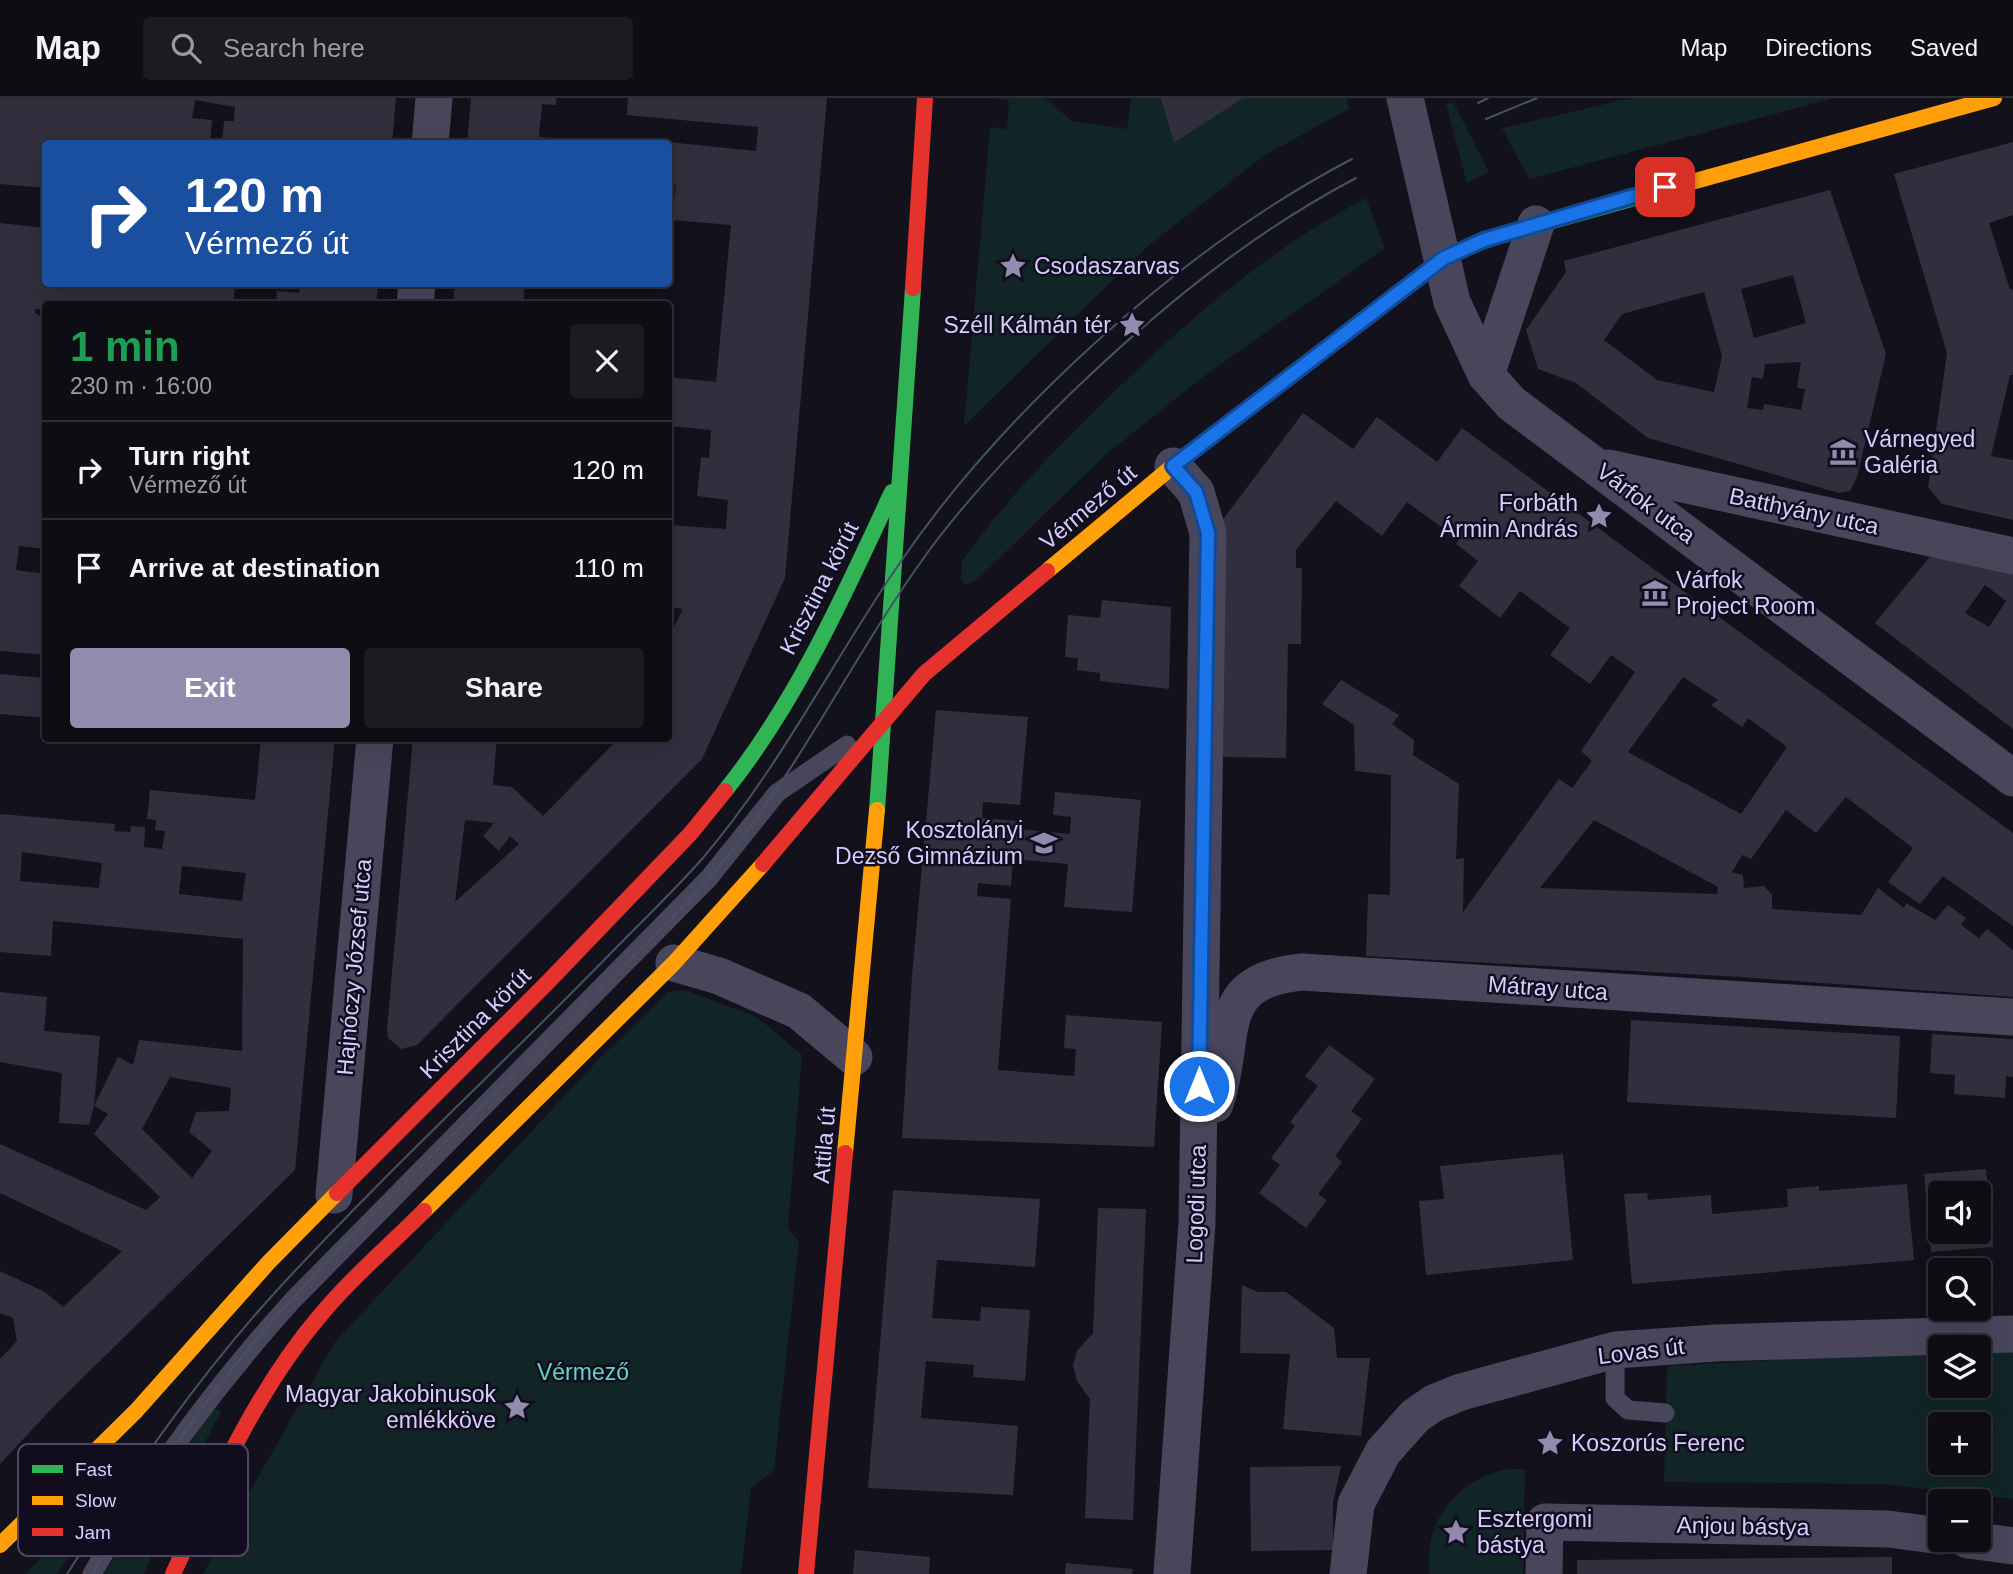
<!DOCTYPE html>
<html lang="en">
<head>
<meta charset="utf-8">
<style>
  :root { --surface:#0e0d14; --page:#1c1b22; --text:#f1f3f6; --muted:#9b9ca0; --line:#2e2d34; --accent:#918bae }
  body { margin:0; font-family:Helvetica,sans-serif; background:var(--page); color:var(--text); height:100vh; display:flex; flex-direction:column; font-size:26px; white-space:nowrap }
  * { box-sizing:border-box; margin:0 }
  p { font-size:23px; color:var(--muted) }
  .icon { flex:none; width:38px; height:38px; fill:none; stroke:currentColor; stroke-width:2; stroke-linecap:round; stroke-linejoin:round }
  .map { position:relative; flex:1; overflow:hidden }
  .panel { position:absolute; left:42px; top:203px; width:630px; height:441px; display:flex; flex-direction:column; background:var(--surface); border-radius:7px; box-shadow:0 7px 28px #0002,0 0 0 2px var(--line) }
  .panel>* { flex:none }
  .guide { position:absolute; left:42px; top:42px; width:630px; height:147px; border-radius:7px; box-shadow:0 7px 28px #0002,0 0 0 2px var(--line); background:#1a4fa0; color:#fff; overflow:hidden }
  .buttons { position:absolute; left:1928px; top:1083px; display:grid; gap:14px }
  .buttons a { display:grid; place-items:center; width:63px; height:63px; border-radius:7px; background:var(--surface); box-shadow:0 7px 28px #0002,0 0 0 2px var(--line); font-size:35px }
  .pin { position:absolute; display:grid; place-items:center; width:60px; height:60px; color:#fff; margin:-30px; border-radius:14px; box-shadow:0 4px 10px #0006 }
  .me { position:absolute; width:77px; margin:-38px; rotate:0deg; stroke-linejoin:round; filter:drop-shadow(0 0 5px #0008) }
  .turn { display:flex; align-items:center; gap:24px; height:147px; padding:0 28px; font-size:32px }
  .turn .icon { width:91px; height:91px; stroke-width:2.5 }
  .turn b { display:block; font-size:49px; line-height:60px }
  .round { display:grid; place-items:center; flex:none; width:74px; height:74px; border-radius:7px; background:var(--page) }
  .summary { display:flex; align-items:center; justify-content:space-between; height:119px; padding:0 28px }
  h1 { font-size:42px; font-weight:600; line-height:52px; color:#1e9e55 }
  .cta { display:flex; gap:14px; margin-top:auto; padding:14px 28px }
  .cta a { flex:1; height:80px; border-radius:7px; background:var(--accent); color:#fff; font-size:28px; font-weight:600; line-height:80px; text-align:center }
  .cta a+a { background:var(--page); color:var(--text) }
  ul { padding:0; list-style:none }
  li { display:flex; align-items:center; gap:21px; height:98px; padding:0 28px; border-top:2px solid var(--line) }
  li div { flex:1 }
  li b { display:block; font-size:26px }
  li em { font-style:normal }
  header { display:flex; align-items:center; gap:42px; box-sizing:border-box; height:98px; padding:0 35px; background:var(--surface); border-bottom:2px solid var(--line) }
  header strong { font-size:33px }
  nav { display:flex; gap:38px; margin-inline-start:auto; font-size:24px }
  .search { width:490px; height:63px; background:var(--page); display:flex; align-items:center; gap:18px; box-sizing:border-box; padding:0 24px; border-radius:7px; color:var(--muted); font-size:26px }
  .map>svg:first-child { display:block }
  .green { fill:#112526; fill-rule:evenodd }
  .building { fill:#312f3d; fill-rule:evenodd }
  .lines { fill:none; stroke-linecap:round; stroke-linejoin:round }
  .lane { stroke:#49465c; stroke-width:19 }
  .street { stroke:#49465c; stroke-width:37 }
  .fast { stroke:#30b455; stroke-width:16 }
  .slow { stroke:#ff9f0a; stroke-width:16 }
  .jam { stroke:#e5322d; stroke-width:16 }
  .tram { stroke:#425363; stroke-width:2 }
  .route-casing { stroke:#114b97; stroke-width:18 }
  .route { stroke:#1a73e8; stroke-width:12 }
  .labels { text-anchor:middle; dominant-baseline:central; stroke-width:5; stroke-linejoin:round; paint-order:stroke }
  .poi-label { font-size:23px; fill:#d5cdfd; stroke:#110d1f; text-anchor:start }
  .street-label { font-size:23px; fill:#d5cdfd; stroke:#110d1f }
  .park-label { font-size:23px; fill:#5dd9c0; stroke:#110d1f }
  .key { fill:#110d1f; stroke:#4c4762; stroke-width:2 }
  .key-label { font-size:19px; fill:#d5cdfd }
</style>
</head>
<body>
<header>
<strong>Map</strong>
<div class="search"><svg class="icon" aria-label="search" viewBox="0 0 24 24"><circle cx="10" cy="10" r="6"/><path d="M15 15l6 6"/></svg>Search here</div>
<nav><a>Map</a><a>Directions</a><a>Saved</a></nav>
</header>
<div class="map">
<svg width="2013" height="1476" viewBox="0 0 2013 1476">
  <rect width="100%" height="100%" fill="#13111b"/>
  <g class="green">
    <polygon points="994,0 1045,0 1072,23 1127,31 1131,0 1347,0 1349,11 1265,57 1149,147 964,328 990,29 1007,31 1009,3"/>
    <polygon points="1632,0 1835,0 1529,81 1502,30"/>
    <polygon points="1453,4 1489,74 1467,85 1446,6"/>
    <path d="M1366 100 1385 150 1203 279 1104 358 976 483 965 487 961 479 962 463C1007 400 1059 347 1114 294 1190 220 1272 149 1366 100Z"/>
    <polygon points="685,892 757,919 802,957 788,1130 799,1143 774,1372 751,1390 741,1476 203,1476 335,1244 597,963 668,894"/>
    <path d="M2013 1249V1401L1883 1386 1664 1384 1667 1268 1941 1253V1288H1979V1251ZM1941 1326H1979V1365H1941Z"/>
    <polygon points="219,1311 221,1314 176,1399 144,1476 104,1476 212,1312"/>
    <path d="M1506 1371H1525L1523 1476H1429C1424 1422 1455 1384 1506 1371Z"/>
    <polygon points="92,1402 99,1403 98,1414 57,1476 26,1476"/>
  </g>
  <g class="building">
    <polygon points="0,0 396,0 392,46 222,46 224,23 234,23 235,9 195,2 192,20 212,22 210,46 46,46 46,90 0,86"/>
    <polygon points="471,0 556,0 556,7 542,6 539,39 552,40 552,46 467,46"/>
    <path d="M628 0H827L785 480 702 661 417 947 401 951 388 940 387 931 413 640H497L493 687 512 689 543 718 619 640H668V541L683 511 668 509V427L726 431 728 402 697 398 701 359 709 360 711 332 668 328V279L716 284 731 127 672 122 676 87 668 86V44L756 53 758 29 627 17ZM465 722 494 725 483 738 499 753 510 738 519 746 455 804Z"/>
    <polygon points="1161,0 1243,0 1174,45"/>
    <polygon points="632,41 660,44 660,46 632,46"/>
    <polygon points="2013,44 2013,117 1989,125 2010,192 2013,191 2013,277 2010,277 1991,358 2013,362 2013,422 1942,406 1928,389 1947,255 1894,76"/>
    <path d="M1830 92 1886 256 1857 379 1850 393 1839 395 1648 340 1576 285 1538 271 1526 232 1566 174 1564 163ZM1793 177 1806 225 1754 240 1741 191ZM1704 194 1722 258 1714 294 1657 282 1604 242 1622 216ZM1801 264 1797 290 1805 291 1801 312 1764 306 1763 312 1747 310 1752 279 1763 281 1765 266Z"/>
    <polygon points="0,125 46,130 46,186 235,186 233,206 46,206 46,212 35,211 35,215 46,222 46,451 19,448 16,472 46,476 46,557 0,553"/>
    <polygon points="300,186 378,186 376,206 276,206 277,193 299,195"/>
    <polygon points="455,186 525,186 523,206 453,206"/>
    <path d="M1303 315 1353 351 1377 319 1437 364 1462 330 2013 735V828L1943 778 1920 806 1888 784 1913 750 1846 699 1816 735 1786 712 1751 761 1742 757 1732 774 1743 777 1744 790 1764 788 1772 797V811L1861 817 1878 790 1904 810 1906 805 1935 822 1948 807 1966 820 1961 827 1979 840 1987 831 2013 852V899L1740 879 1366 858 1368 796 1390 797 1391 677 1355 673 1354 627 1322 606 1341 582 1399 617 1392 626 1414 642 1413 657 1459 686 1456 761 1464 760 1463 814 1559 681 1572 690 1592 663 1581 653 1635 574 1611 557 1590 586 1550 557 1570 530 1520 493 1500 520 1459 488 1478 463 1456 446 1459 442 1407 404 1382 438 1336 403 1296 452V470H1302L1301 546H1288L1286 660 1218 659 1221 424ZM1683 579 1718 602 1711 607 1742 629 1748 620 1787 649 1741 716 1628 654ZM1594 722 1718 789 1717 796 1540 790Z"/>
    <path d="M1934 454 2013 473V631L1875 525ZM1985 487 2006 503 1989 529 1965 515Z"/>
    <polygon points="1102,502 1171,509 1169,591 1100,583 1100,575 1077,572 1078,560 1065,559 1068,517 1100,520"/>
    <polygon points="0,576 46,580 46,620 0,616"/>
    <polygon points="936,612 1028,619 1020,707 983,704 982,720 1016,723 1015,731 1070,736 1071,719 1053,717 1055,694 1141,702 1132,814 1064,809 1068,766 1013,761 1011,788 978,785 977,798 1011,801 998,972 1074,978 1076,951 1064,950 1066,917 1162,924 1154,1049 902,1040 912,878"/>
    <path d="M261 640H335L295 1072 58 1304 0 1366V1261L17 1243 13 1220 0 1215V1173L45 1194 63 1209 122 1153 0 1095V1046L146 1112 160 1099 94 1036 108 1016 94 1008 118 959 133 967 139 942 242 953 243 841 53 823 51 858 0 854V716L115 726 114 733 130 734 131 728 145 729 144 749 162 751 165 733 155 732 156 722 147 721 150 692 255 702ZM22 754 102 765 99 790 20 783ZM182 768 246 775 242 803 179 796ZM170 979 231 990 229 1013 196 1014 189 1034 212 1053 192 1080 142 1031Z"/>
    <polygon points="0,894 47,899 44,933 100,938 94,1008 89,1027 59,1025 62,975 0,964"/>
    <polygon points="1631,922 1900,938 1896,1020 1627,1004"/>
    <polygon points="1932,936 2013,941 2013,979 2006,978 2005,1000 1954,996 1955,977 1930,975"/>
    <polygon points="1329,947 1375,981 1351,1013 1362,1021 1335,1058 1342,1064 1318,1096 1327,1102 1306,1130 1259,1095 1280,1067 1271,1060 1295,1028 1290,1024 1318,988 1305,978"/>
    <polygon points="1563,1056 1573,1162 1426,1177 1419,1103 1444,1101 1440,1068"/>
    <path d="M1986 1071 1993 1149 1931 1154 1924 1076ZM1941 1096H1979V1134H1941Z"/>
    <polygon points="1907,1086 1914,1162 1632,1186 1624,1096 1647,1095 1648,1102 1711,1097 1712,1116 1788,1109 1787,1091 1819,1088 1819,1093"/>
    <polygon points="893,1092 1040,1101 1035,1169 937,1162 932,1220 980,1223 981,1209 1030,1212 1025,1283 973,1279 974,1267 926,1263 921,1320 1018,1328 1013,1397 868,1390"/>
    <polygon points="1098,1110 1146,1111 1133,1422 1085,1420 1090,1301 1077,1283 1073,1267 1077,1253 1093,1235"/>
    <polygon points="1242,1187 1258,1194 1286,1194 1334,1230 1337,1260 1370,1260 1361,1338 1283,1331 1290,1256 1240,1255"/>
    <polygon points="1341,1368 1333,1404 1333,1452 1251,1453 1250,1369"/>
    <polygon points="855,1452 930,1459 929,1476 853,1476"/>
    <polygon points="1892,1459 1892,1476 1577,1476 1577,1462"/>
    <polygon points="1066,1465 1133,1471 1132,1476 1065,1476"/>
  </g>
  <g class="lines">
    <g class="lane">
      <polyline points="1615,1252 1615,1300 1628,1312 1665,1315"/>
      <path d="M92 1476C149 1378 217 1286 293 1202L709 780 777 695 847 647"/>
    </g>
    <g class="street">
      <polyline points="1405,0 1452,204 1486,277 1512,306 2013,680"/>
      <polyline points="430,46 434,0"/>
      <polyline points="415,206 417,186"/>
      <polyline points="1486,277 1536,126"/>
      <polyline points="1609,370 2013,458"/>
      <polyline points="674,865 719,878 799,913 854,959"/>
      <path d="M1215 1006C1238 941 1209 883 1302 874L2013 919"/>
      <polyline points="334,1097 375,640"/>
      <polyline points="1968,1442 2013,1448"/>
      <polyline points="1172,1476 1197,1125 1208,435 1196,394 1173,368"/>
      <polyline points="1348,1476 1356,1406 1383,1354 1415,1318 1434,1305 1461,1294 1615,1252 1716,1245 2013,1236"/>
      <polyline points="1544,1476 1545,1424 1888,1431 1941,1438"/>
    </g>
    <g class="fast">
      <polyline points="1379,210 1444,160 1484,142 1688,85"/>
      <path d="M725 693C797 603 844 497 892 394"/>
      <polyline points="877,712 913,190"/>
    </g>
    <g class="slow">
      <polyline points="1688,85 1994,0"/>
      <polyline points="1047,473 1173,368 1379,210"/>
      <polyline points="845,1055 877,712"/>
      <polyline points="424,1113 674,865 763,766"/>
      <polyline points="0,1447 136,1313 268,1165 337,1095"/>
    </g>
    <g class="jam">
      <polyline points="913,190 925,0"/>
      <polyline points="763,766 924,576 1047,473"/>
      <polyline points="337,1095 547,885 691,735 725,693"/>
      <path d="M173 1476C214 1388 255 1295 318 1220 349 1182 389 1148 424 1113"/>
      <polyline points="806,1476 845,1055"/>
    </g>
    <g class="tram">
      <polyline points="1478,5 1488,0"/>
      <polyline points="1486,21 1537,0"/>
      <path d="M67 1476C132 1375 199 1277 280 1189 385 1075 499 970 607 859 639 826 672 795 702 761 778 672 830 568 895 472 1000 315 1185 148 1352 61"/>
      <path d="M92 1476C140 1394 195 1315 256 1242 357 1124 474 1019 583 908 625 865 671 824 710 779 797 679 851 560 928 454 969 398 1018 347 1068 298 1155 214 1248 137 1356 80"/>
    </g>
  </g>
  <g class="lines">
    <defs>
      <polyline id="route" points="1199,988 1208,435 1196,394 1173,368 1444,160 1484,142 1665,89"/>
    </defs>
    <use href="#route" class="route-casing"/>
    <use href="#route" class="route"/>
  </g>
  <defs>
    <symbol id="sight-bare" viewBox="-9 -9 18 18"><path d="M0-6L1.8-2.2L6-1.7L2.9 1.2L3.7 5.4L0 3.3L-3.7 5.4L-2.9 1.2L-6-1.7L-1.8-2.2Z" fill="#918bae" stroke="#110d1f" stroke-width="2.5" paint-order="stroke"/></symbol>
    <symbol id="museum-bare" viewBox="-9 -9 18 18"><path d="M0-6L6-3V-2H-6V-3ZM-5-1h2V3h-2ZM-1-1h2V3h-2ZM3-1h2V3H3ZM-6 4H6V6H-6Z" fill="#918bae" stroke="#110d1f" stroke-width="2.5" paint-order="stroke"/></symbol>
    <symbol id="school-bare" viewBox="-9 -9 18 18"><path d="M0-5L7-2L0 1L-7-2ZM-4 1L0 2.5L4 1V4Q0 6-4 4Z" fill="#918bae" stroke="#110d1f" stroke-width="2.5" paint-order="stroke"/></symbol>
  </defs>
  <g fill-rule="evenodd">
    <use href="#sight-bare" x="994" y="149" width="38" height="38"/>
    <use href="#sight-bare" x="1113" y="208" width="38" height="38"/>
    <use href="#museum-bare" x="1824" y="335" width="38" height="38"/>
    <use href="#sight-bare" x="1580" y="399" width="38" height="38"/>
    <use href="#museum-bare" x="1636" y="476" width="38" height="38"/>
    <use href="#school-bare" x="1025" y="726" width="38" height="38"/>
    <use href="#sight-bare" x="498" y="1290" width="38" height="38"/>
    <use href="#sight-bare" x="1531" y="1326" width="38" height="38"/>
    <use href="#sight-bare" x="1437" y="1415" width="38" height="38"/>
  </g>
  <g class="labels">
    <g class="poi-label">
      <text x="1034" y="168">Csodaszarvas</text>
      <text x="1111" y="227" text-anchor="end">Széll Kálmán tér</text>
      <text x="1864" y="341">Várnegyed<tspan x="1864" dy="26">Galéria</tspan></text>
      <text x="1578" y="405" text-anchor="end">Forbáth<tspan x="1578" dy="26">Ármin András</tspan></text>
      <text x="1676" y="482">Várfok<tspan x="1676" dy="26">Project Room</tspan></text>
      <text x="1023" y="732" text-anchor="end">Kosztolányi<tspan x="1023" dy="26">Dezső Gimnázium</tspan></text>
      <text x="496" y="1296" text-anchor="end">Magyar Jakobinusok<tspan x="496" dy="26">emlékköve</tspan></text>
      <text x="1571" y="1345">Koszorús Ferenc</text>
      <text x="1477" y="1421">Esztergomi<tspan x="1477" dy="26">bástya</tspan></text>
    </g>
    <g class="street-label">
      <text transform="translate(1646 405) rotate(37)">Várfok utca</text>
      <text transform="translate(1088 409) rotate(-40)">Vérmező út</text>
      <text transform="translate(1804 413) rotate(12)">Batthyány utca</text>
      <text transform="translate(819 490) rotate(-63)">Krisztina körút</text>
      <text transform="translate(354 869) rotate(-85)">Hajnóczy József utca</text>
      <text transform="translate(1548 890) rotate(4)">Mátray utca</text>
      <text transform="translate(475 925) rotate(-45)">Krisztina körút</text>
      <text transform="translate(824 1047) rotate(-85)">Attila út</text>
      <text transform="translate(1196 1106) rotate(-88)">Logodi utca</text>
      <text transform="translate(1641 1253) rotate(-7)">Lovas út</text>
      <text transform="translate(1743 1428) rotate(1)">Anjou bástya</text>
    </g>
    <g class="park-label">
      <text x="583" y="1274">Vérmező</text>
    </g>
  </g>
  <rect x="18" y="1346" width="230" height="112" rx="10" class="key"/>
  <rect x="32" y="1367" width="31" height="8" fill="#30b455"/>
  <rect x="32" y="1398" width="31" height="9" fill="#ff9f0a"/>
  <rect x="32" y="1430" width="31" height="8" fill="#e5322d"/>
  <g class="key-label">
    <text x="75" y="1378">Fast</text>
    <text x="75" y="1409">Slow</text>
    <text x="75" y="1441">Jam</text>
  </g>
</svg>
<div class="buttons">
<a><svg class="icon" aria-label="sound" viewBox="0 0 24 24"><path d="M4 9h4l5-4v14l-5-4H4zM17 9q2 3 0 6"/></svg></a>
<a><svg class="icon" aria-label="search" viewBox="0 0 24 24"><circle cx="10" cy="10" r="6"/><path d="M15 15l6 6"/></svg></a>
<a><svg class="icon" aria-label="layers" viewBox="0 0 24 24"><path d="M12 4l9 5-9 5-9-5zM3 14l9 5 9-5"/></svg></a>
<a>+</a>
<a>−</a>
</div>
<div class="pin" style="left:1665px;top:89px;background:#d93025"><svg class="icon" aria-label="arrive" viewBox="0 0 24 24"><path d="M6 21V4h12l-3 4 3 4H6"/></svg></div>
<svg class="me" style="left:1199px;top:988px" viewBox="-20 -20 40 40"><circle r="17" fill="#1a73e8" stroke="#fff" stroke-width="3"/><path d="M0-11L8 9 0 5-8 9z" fill="#fff"/></svg>
<div class="guide">
<div class="turn"><svg class="icon" aria-label="right" viewBox="0 0 24 24"><path d="M7 20v-9h11M14 6l5 5-5 5"/></svg><div><b>120 m</b>Vérmező út</div></div>
</div>
<section class="panel">
<div class="summary"><div><h1>1 min</h1><p>230 m · 16:00</p></div><a class="round"><svg class="icon" aria-label="close" viewBox="0 0 24 24"><path d="M6 6l12 12M18 6L6 18"/></svg></a></div>
<ul>
<li><svg class="icon" aria-label="right" viewBox="0 0 24 24"><path d="M7 20v-9h11M14 6l5 5-5 5"/></svg><div><b>Turn right</b><p>Vérmező út</p></div><em>120 m</em></li>
<li><svg class="icon" aria-label="arrive" viewBox="0 0 24 24"><path d="M6 21V4h12l-3 4 3 4H6"/></svg><div><b>Arrive at destination</b></div><em>110 m</em></li>
</ul>
<div class="cta"><a>Exit</a><a>Share</a></div>
</section>
</div>
</body>
</html>
